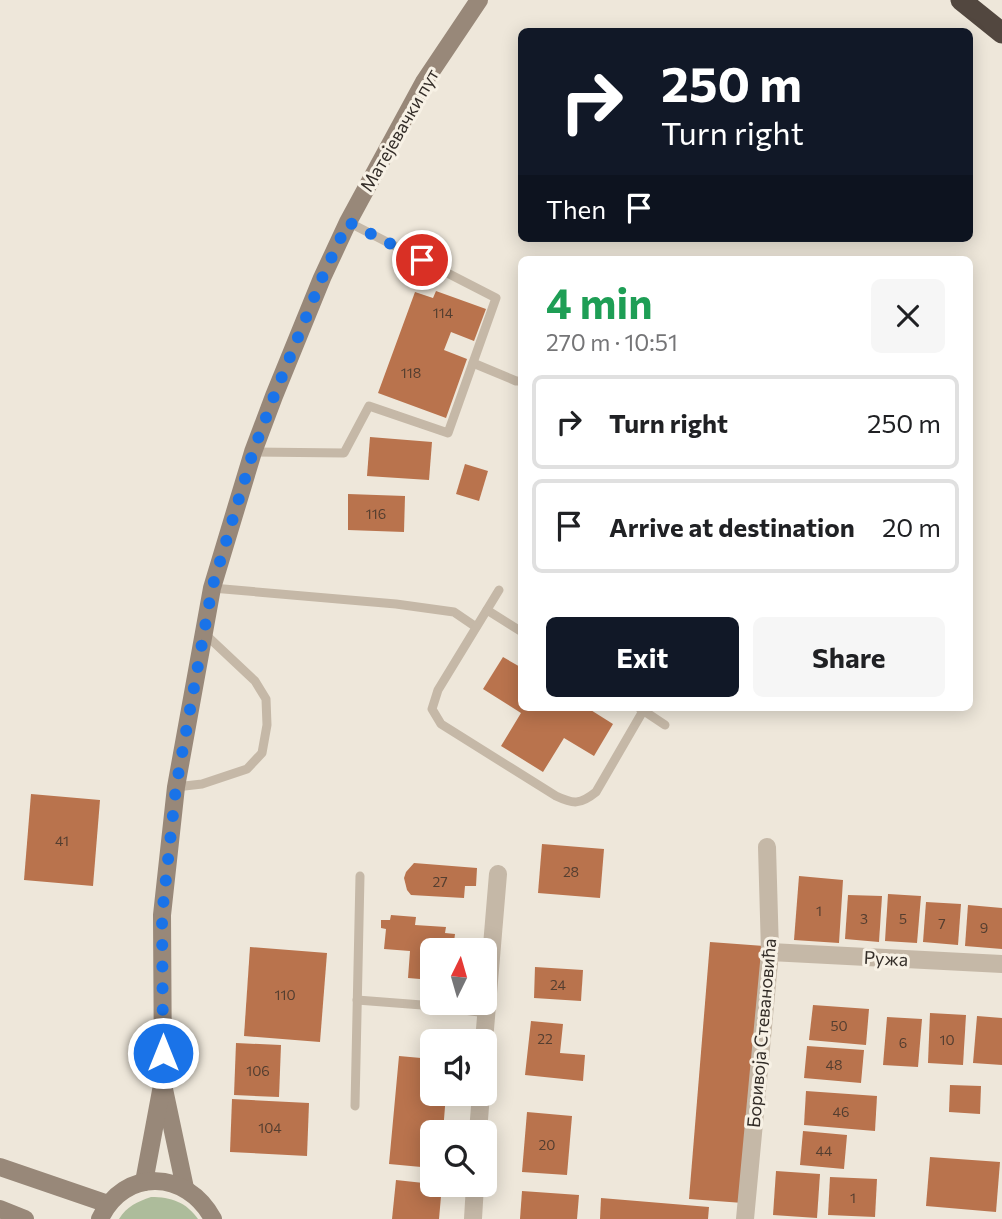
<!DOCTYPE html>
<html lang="en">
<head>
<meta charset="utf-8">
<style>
  :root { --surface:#fff; --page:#f6f6f6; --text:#202124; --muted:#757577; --line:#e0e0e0; --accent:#111827 }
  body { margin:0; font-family:Commissioner,sans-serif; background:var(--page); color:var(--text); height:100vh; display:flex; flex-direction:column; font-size:26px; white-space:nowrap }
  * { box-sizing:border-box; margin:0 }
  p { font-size:23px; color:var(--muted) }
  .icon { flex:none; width:38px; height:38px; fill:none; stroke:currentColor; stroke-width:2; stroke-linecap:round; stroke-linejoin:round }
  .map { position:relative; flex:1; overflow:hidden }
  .panel { position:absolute; left:518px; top:256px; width:455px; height:455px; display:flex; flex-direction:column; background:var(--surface); border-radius:10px; box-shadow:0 4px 18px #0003 }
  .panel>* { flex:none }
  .banner { position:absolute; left:518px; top:28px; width:455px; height:214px; border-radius:10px; box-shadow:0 4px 18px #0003; background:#111827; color:#fff; overflow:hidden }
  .needle { width:46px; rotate:5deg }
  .controls { position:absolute; left:420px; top:938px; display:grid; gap:14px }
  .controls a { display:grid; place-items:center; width:77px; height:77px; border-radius:10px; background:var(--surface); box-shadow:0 4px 18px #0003; font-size:35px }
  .pin { position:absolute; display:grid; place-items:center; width:60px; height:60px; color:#fff; margin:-30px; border:4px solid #fff; border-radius:50%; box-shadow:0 2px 7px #0007 }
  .me { position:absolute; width:77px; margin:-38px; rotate:0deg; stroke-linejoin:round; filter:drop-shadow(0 0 5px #0008) }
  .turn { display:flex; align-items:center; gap:24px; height:147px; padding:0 28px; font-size:32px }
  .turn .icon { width:91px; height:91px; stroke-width:2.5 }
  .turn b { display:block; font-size:49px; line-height:60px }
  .then { display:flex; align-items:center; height:66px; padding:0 28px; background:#0003; gap:14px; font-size:26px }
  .round { display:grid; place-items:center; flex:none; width:74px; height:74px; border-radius:10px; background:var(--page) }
  .head { display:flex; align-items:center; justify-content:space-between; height:119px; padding:0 28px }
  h1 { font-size:42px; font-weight:700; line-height:52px; color:#1e9e55 }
  .primary-button { display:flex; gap:14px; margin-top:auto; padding:14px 28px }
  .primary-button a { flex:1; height:80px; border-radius:10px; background:var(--accent); color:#fff; font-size:28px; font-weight:700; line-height:80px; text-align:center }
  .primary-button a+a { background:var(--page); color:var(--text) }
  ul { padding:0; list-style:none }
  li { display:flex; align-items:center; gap:21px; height:94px; margin:0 14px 10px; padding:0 14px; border:4px solid var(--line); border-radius:10px }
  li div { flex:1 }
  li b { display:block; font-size:26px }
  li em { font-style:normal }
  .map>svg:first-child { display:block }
  .green { fill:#adbc9b }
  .building { fill:#b9734d }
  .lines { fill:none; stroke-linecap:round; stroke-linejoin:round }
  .service { stroke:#c5b8a7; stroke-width:9 }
  .minor { stroke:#c5b8a7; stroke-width:18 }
  .secondary { stroke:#988879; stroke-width:18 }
  .motorway { stroke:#52473f; stroke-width:21 }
  .route { stroke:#1a73e8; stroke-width:12; stroke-dasharray:0 21.6 }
  .labels { text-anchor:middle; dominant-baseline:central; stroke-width:6; stroke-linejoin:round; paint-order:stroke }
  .number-label { font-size:14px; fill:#543e30 }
  .street-label { font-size:18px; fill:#322c27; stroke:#f7f1e5 }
</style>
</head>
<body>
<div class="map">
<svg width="1002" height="1219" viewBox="0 0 1002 1219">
  <rect width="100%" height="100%" fill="#eee7da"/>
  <path class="green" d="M151 1197C171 1197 186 1202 198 1219H119C127 1206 137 1202 151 1197Z"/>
  <g class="building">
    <polygon points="436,291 486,309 474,341 451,332 444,350 467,359 446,418 378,393 415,292 433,298"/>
    <polygon points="370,437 432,442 429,480 367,476"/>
    <polygon points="465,464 488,471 479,501 456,494"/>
    <polygon points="348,494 405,496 404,532 348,530"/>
    <polygon points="503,657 522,668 522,707 586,707 613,724 594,756 564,738 543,772 501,746 521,713 483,689"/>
    <polygon points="31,794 100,800 93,886 24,880"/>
    <polygon points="542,844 604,849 600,898 538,893"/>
    <polygon points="414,863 477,868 476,886 465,886 464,898 411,895 407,890 404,878 406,872"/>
    <polygon points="799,876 843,880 839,943 794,940"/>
    <polygon points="888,894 921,896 917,943 885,941"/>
    <polygon points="848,895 882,896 879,942 845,939"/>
    <polygon points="926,902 961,904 958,945 923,942"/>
    <polygon points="968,905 1002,908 1002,949 965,946"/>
    <polygon points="391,915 416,917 415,925 446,927 445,933 455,934 453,950 432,950 432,980 408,978 410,951 384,949 386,929 381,928 381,920 390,920"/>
    <polygon points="710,942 765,946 743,1203 689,1199"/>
    <polygon points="250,947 327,953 320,1042 244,1036"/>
    <polygon points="535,967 583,970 581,1001 534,998"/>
    <polygon points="813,1005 869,1009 866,1045 809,1040"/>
    <polygon points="930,1013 966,1015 963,1065 928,1063"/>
    <polygon points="977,1016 1002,1018 1002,1065 973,1063"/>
    <polygon points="887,1017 922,1019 918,1067 883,1065"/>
    <polygon points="531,1021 563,1024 560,1053 585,1055 583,1081 525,1075"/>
    <polygon points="236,1043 281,1045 279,1097 234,1095"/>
    <polygon points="807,1046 864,1050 861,1083 804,1078"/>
    <polygon points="399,1056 432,1059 432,1094 446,1094 443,1132 432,1132 432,1168 389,1164"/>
    <polygon points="950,1085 981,1086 980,1114 949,1112"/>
    <polygon points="806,1091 877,1096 875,1131 804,1125"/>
    <polygon points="232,1099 309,1103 307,1156 230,1152"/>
    <polygon points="527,1112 572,1116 567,1175 522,1172"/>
    <polygon points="803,1131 847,1135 844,1169 800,1165"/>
    <polygon points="930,1157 1000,1162 996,1212 926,1206"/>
    <polygon points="776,1171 820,1174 817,1218 773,1215"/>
    <polygon points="830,1177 877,1179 875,1217 828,1215"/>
    <polygon points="396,1180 442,1185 439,1219 392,1219"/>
    <polygon points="522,1191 579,1195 577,1219 520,1219"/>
    <polygon points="601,1198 709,1207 708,1219 600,1219"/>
  </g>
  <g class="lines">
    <g class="service">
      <polyline points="473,363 516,381 522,381"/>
      <polyline points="253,452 344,453 369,406 448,433 496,298 348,222"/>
      <polyline points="212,588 396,604 454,612 476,627"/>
      <path d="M499 590 438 690 432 709 441 724 556 796C573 804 580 805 596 792L643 711"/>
      <polyline points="487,610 522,632"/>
      <polyline points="638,707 665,725"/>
      <polyline points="176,787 202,784 247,769 262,753 267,725 266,699 255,681 205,634"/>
      <polyline points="357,1000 435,1006 486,1013"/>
      <polyline points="355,1106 360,876"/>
    </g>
    <g class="minor">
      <polyline points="770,952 1002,964"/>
      <polyline points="484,1041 498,874"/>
      <polyline points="478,1132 481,1094"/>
      <polyline points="473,1219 475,1185"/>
      <polyline points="745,1219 770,952 767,847"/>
    </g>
    <g class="secondary">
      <polyline points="164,1089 185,1188"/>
      <polyline points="0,1167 108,1204"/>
      <polyline points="144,1182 163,1080 162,915 176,787 212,588 253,452 274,396 322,278 348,222 424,82 479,0"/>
      <polyline points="0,1209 25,1219"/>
      <path d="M100 1219C124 1167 187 1170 213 1219"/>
    </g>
    <polyline class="motorway" points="961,0 1002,33"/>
  </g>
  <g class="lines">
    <polyline class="route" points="163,1053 162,915 176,787 212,588 253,452 274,396 322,278 348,222 422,260"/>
  </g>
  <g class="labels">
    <g class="number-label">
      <text x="443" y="312">114</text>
      <text x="411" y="372">118</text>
      <text x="376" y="513">116</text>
      <text x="62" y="840">41</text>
      <text x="571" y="871">28</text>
      <text x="440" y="881">27</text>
      <text x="819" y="910">1</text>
      <text x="864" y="918">3</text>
      <text x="903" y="918">5</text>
      <text x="942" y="923">7</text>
      <text x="984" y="927">9</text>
      <text x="558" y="984">24</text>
      <text x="285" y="994">110</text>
      <text x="839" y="1025">50</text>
      <text x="545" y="1038">22</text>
      <text x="947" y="1039">10</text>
      <text x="903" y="1042">6</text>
      <text x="834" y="1064">48</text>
      <text x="258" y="1070">106</text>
      <text x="841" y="1111">46</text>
      <text x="270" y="1127">104</text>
      <text x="547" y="1144">20</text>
      <text x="824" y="1150">44</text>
      <text x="853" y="1197">1</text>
    </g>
    <g class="street-label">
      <text transform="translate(399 130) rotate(-60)">Матејевачки пут</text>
      <text transform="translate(886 958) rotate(3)">Ружа</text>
      <text transform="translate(761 1033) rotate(-85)">Боривоја Стевановића</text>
    </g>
  </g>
</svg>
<div class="controls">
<a><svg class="needle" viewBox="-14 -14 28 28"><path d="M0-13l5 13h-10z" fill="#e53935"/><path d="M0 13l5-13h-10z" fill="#757577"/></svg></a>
<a><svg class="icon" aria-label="sound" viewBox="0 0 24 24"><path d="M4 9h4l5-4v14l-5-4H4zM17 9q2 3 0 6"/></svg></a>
<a><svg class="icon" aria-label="search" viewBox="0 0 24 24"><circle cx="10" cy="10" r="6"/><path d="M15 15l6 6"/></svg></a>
</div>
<div class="pin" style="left:422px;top:260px;background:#d93025"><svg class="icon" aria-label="arrive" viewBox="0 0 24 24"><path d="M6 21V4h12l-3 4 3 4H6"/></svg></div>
<svg class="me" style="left:163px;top:1053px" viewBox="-20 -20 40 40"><circle r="17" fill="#1a73e8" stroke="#fff" stroke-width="3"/><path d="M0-11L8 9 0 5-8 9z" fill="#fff"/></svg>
<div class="banner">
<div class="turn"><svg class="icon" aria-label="right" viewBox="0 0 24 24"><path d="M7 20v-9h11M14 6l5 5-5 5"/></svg><div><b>250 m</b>Turn right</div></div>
<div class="then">Then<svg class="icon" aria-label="arrive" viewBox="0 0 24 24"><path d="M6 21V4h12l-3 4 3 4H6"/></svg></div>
</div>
<section class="panel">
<div class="head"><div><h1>4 min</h1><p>270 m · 10:51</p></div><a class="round"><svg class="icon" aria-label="close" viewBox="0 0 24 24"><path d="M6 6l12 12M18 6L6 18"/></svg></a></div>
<ul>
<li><svg class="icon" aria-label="right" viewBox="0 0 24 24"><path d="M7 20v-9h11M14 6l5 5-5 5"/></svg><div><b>Turn right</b></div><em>250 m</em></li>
<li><svg class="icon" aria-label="arrive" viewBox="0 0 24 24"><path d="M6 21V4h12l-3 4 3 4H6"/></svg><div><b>Arrive at destination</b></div><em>20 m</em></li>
</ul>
<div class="primary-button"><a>Exit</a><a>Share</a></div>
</section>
</div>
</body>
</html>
